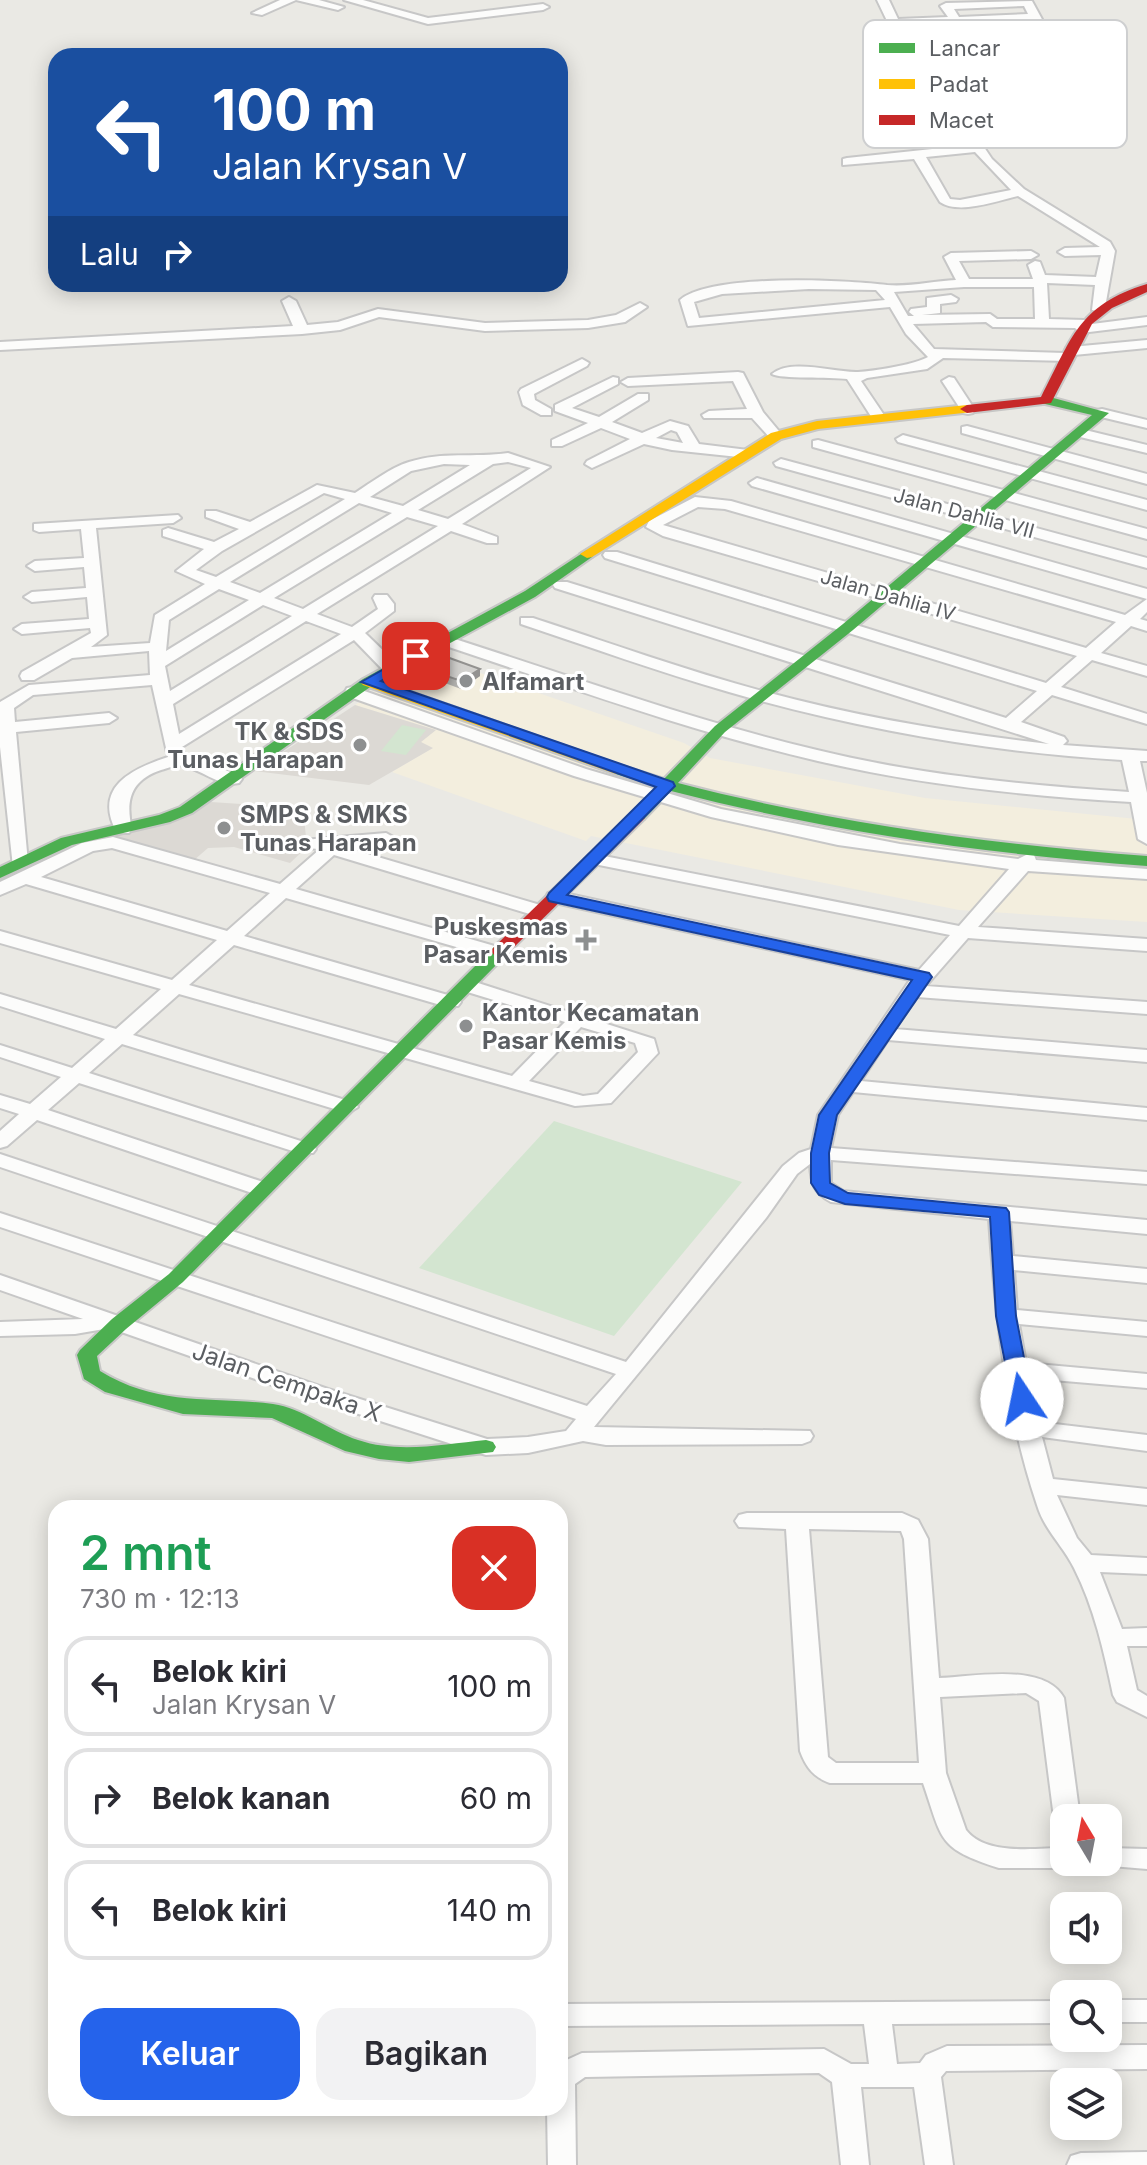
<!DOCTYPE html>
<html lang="id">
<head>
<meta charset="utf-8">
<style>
  :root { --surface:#fff; --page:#f2f2f3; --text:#2b2b33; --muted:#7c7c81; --line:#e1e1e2; --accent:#2563eb }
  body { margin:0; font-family:Inter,sans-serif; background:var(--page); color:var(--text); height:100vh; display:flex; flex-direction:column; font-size:30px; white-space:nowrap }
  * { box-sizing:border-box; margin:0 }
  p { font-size:26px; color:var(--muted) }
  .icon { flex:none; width:44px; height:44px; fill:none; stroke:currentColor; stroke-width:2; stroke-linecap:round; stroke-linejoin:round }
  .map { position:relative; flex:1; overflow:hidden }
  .panel { position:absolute; left:48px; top:1500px; width:520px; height:616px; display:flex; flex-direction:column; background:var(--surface); border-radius:24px; box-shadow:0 4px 20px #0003 }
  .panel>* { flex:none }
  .hud { position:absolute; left:48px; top:48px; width:520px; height:244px; border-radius:24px; box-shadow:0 4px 20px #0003; background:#1a4fa0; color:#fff; overflow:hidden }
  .needle { width:52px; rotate:350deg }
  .buttons { position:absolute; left:1050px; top:1804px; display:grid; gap:16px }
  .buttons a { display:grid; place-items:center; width:72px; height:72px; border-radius:16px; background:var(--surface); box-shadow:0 4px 20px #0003; font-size:40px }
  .pin { position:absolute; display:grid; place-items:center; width:68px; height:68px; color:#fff; margin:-34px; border-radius:16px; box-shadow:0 4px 12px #0006 }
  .me { position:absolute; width:88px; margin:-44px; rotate:349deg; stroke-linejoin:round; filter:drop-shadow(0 0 6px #0008) }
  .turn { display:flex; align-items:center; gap:28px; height:168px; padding:0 32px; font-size:36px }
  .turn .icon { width:104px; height:104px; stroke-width:2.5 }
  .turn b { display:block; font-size:56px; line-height:68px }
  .then { display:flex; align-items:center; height:76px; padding:0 32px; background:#0003; gap:16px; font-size:30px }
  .round { display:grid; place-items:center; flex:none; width:84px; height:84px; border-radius:24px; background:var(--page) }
  .summary { display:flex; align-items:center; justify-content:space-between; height:136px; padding:0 32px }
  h1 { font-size:48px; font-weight:600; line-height:60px; color:#1e9e55 }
  .action { display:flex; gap:16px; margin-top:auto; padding:16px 32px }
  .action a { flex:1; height:92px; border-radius:24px; background:var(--accent); color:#fff; font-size:32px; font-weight:600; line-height:92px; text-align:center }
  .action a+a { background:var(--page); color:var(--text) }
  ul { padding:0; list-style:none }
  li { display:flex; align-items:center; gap:24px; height:100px; margin:0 16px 12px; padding:0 16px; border:4px solid var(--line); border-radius:24px }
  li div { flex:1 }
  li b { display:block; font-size:30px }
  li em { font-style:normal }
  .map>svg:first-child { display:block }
  .commercial { fill:#f3eede }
  .education { fill:#dcd9d4 }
  .green { fill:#d3e5d0 }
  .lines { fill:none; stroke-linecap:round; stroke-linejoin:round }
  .street-casing { stroke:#c7c7c7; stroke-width:4 }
  .fast-casing { stroke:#c7c7c6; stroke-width:4 }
  .slow-casing { stroke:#c7c7c6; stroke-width:4 }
  .jam-casing { stroke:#c7c7c6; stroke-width:4 }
  .street { fill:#fcfcfb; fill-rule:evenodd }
  .fast { fill:#4caf50; fill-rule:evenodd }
  .slow { fill:#ffc107; fill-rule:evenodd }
  .jam { fill:#c62828; fill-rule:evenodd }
  .wall { fill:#b5b4b1 }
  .shaded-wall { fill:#939290 }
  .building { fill:#d2d1ce; stroke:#939290; stroke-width:2 }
  .route { fill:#2563eb; stroke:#184099; stroke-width:2 }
  .poi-dot { fill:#8d8f90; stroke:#fff; stroke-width:3 }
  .labels { text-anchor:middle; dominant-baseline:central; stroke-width:6; stroke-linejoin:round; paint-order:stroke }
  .far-street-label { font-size:20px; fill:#5b5e62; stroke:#fff }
  .poi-label { font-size:24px; font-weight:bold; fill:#5b5e62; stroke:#fff; text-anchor:start }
  .street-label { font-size:24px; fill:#5b5e62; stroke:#fff }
  .key { fill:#fff; stroke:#cecfd0; stroke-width:2 }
  .key-label { font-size:22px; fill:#5b5e62 }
</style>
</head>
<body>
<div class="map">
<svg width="1147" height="2165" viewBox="0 0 1147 2165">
  <rect width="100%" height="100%" fill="#eae9e4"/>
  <polygon class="commercial" points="428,655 684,743 710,758 925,798 1147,820 1147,922 959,910 591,836 586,841 392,772 432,748 420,742 435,730 355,705"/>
  <g class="education">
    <polygon points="355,705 436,730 421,742 433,748 369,785 254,771"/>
    <polygon points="211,802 303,808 307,847 290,863 234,847 208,848 193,861 112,835"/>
  </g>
  <g class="green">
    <polygon points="402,725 426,730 406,755 381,751"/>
    <polygon points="554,1121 742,1182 614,1336 419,1268"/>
  </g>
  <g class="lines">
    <defs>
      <g id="street">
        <polygon points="280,0 296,0 262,15 252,13"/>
        <polygon points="296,0 319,0 344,7 338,10"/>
        <polygon points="344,0 363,0 428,18 543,4 549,7 543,10 428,24"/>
        <path d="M877 0H889L898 19 948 17 940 6 946 3 1032 1 1067 65 1065 67 983 69 952 24 902 26 938 79 1014 77 1016 79 1010 83 943 86 992 159 1024 189 1110 242 1115 251 1104 313 1092 310 1095 285 1047 283 1049 319 1085 320 1092 324 1147 317V325L1081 333 1075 328 993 327 986 322 913 324 934 349 1065 353 1066 348 1071 347 1147 340V348L1074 355 1073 360 1068 361 943 358 927 369 867 378 861 381 886 418 879 422 874 421 847 379C831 377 779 379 772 374 792 358 835 373 858 372 874 371 912 365 926 358L928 357 906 334 890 307 688 326 680 300C711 273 846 280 887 285 909 287 934 281 956 280L944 257 951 253 1031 251 1038 255 1031 259 959 261 969 279H1033L1028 265 1035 261 1040 262 1045 275 1096 277 1101 255 1065 256 1058 252 1065 248 1100 247 1018 196C996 201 959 215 940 202L914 159 843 165V159L847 158 970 145 888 23ZM1024 6 1028 14 959 17 954 9ZM1032 21 1037 31 970 33 963 23ZM1041 38 1045 46 981 49 975 40ZM1049 53 1053 62 990 63 985 56ZM975 152 1011 190 960 200 950 199 926 157ZM964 287H1034L1035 319H997L990 314 922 315 940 313V304L956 302 958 299 951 295 927 298V307L911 309 909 312 914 316H908L894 292ZM809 289 876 290 885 300 699 318 694 302 722 294Z"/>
        <polygon points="289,297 296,301 307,325 338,322 378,309 485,323 588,320 616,315 640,303 647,307 625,322 588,328 485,331 379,317 340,330 302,334 0,350 0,342 293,326 282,301"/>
        <polygon points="582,359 589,363 587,366 534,394 535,400 551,409 551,415 541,415 523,405 519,392 521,389"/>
        <polygon points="738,372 743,373 763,412 783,436 781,439 771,439 752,418 704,418 702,415 709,411 747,409 733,381 628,386 621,382 628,378"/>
        <path d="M613 377 618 378V384L572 408 599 417 638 394H648V400L612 422 642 433 670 421 688 426 699 444 748 450 755 454 748 458 672 450 644 444 592 468 585 464 587 461 630 439 601 428 562 446H552V440L588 423 555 411V405ZM671 430 677 432 683 443 656 438Z"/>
        <polygon points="949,377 954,378 975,410 973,413 968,414 963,413 942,381"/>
        <polygon points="1102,409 1147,420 1147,428 1097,416 1097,410"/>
        <polygon points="967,426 1147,474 1147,484 962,433 962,427"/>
        <polygon points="1081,429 1147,445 1147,453 1076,436 1076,430"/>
        <polygon points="903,435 1147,500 1147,510 898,442 896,439"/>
        <polygon points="818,440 1147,529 1147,539 813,447 813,441"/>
        <path d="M508 453 550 467 462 524 497 537V543H487L451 531 317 614 352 627 378 609 373 598 375 595H387L394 604V611L365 633 398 665 400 669 398 673H386L354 640 182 747 185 756 239 775 242 779 239 783C219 788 199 767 179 765 174 765 166 769 161 770 131 780 125 800 132 829L129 833H117C92 787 132 769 168 757L152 685 33 695 14 708 15 722 109 713 117 718 109 723 16 732 28 863 19 868 13 867 0 747V702L29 685 150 675 149 651 72 658 34 680H22L20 676 22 672 91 633 90 628 22 634 14 629 22 624 89 619 87 597 32 602 24 597 32 592 86 588 84 567 35 571 27 566 35 561 84 558 81 529 39 532 34 530V524L178 515 181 518 173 523 96 528 107 635 91 647 150 643 155 615 205 584 176 571 204 549 163 536V530L168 528 214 542 239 529 206 517V511H216L250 522 317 485 355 493C372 482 390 468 409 462 442 451 475 458 508 453ZM508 462 531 468 448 519 418 510 493 464ZM444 464 470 465 403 506 370 497 411 471ZM324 493 345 499 216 577 196 570 222 551ZM359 503 392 513 260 593 230 582ZM407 517 438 526 303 609 274 598ZM219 589 249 600 166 651 169 620ZM263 605 292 616 170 691 165 666ZM306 621 341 634 179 734 173 704Z"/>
        <polygon points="781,459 1147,558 1147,568 776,466 774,463"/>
        <polygon points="757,478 1147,589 1147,599 752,486 749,483"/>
        <path d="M695 497 731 501 1125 615 1147 599V612L1140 619 1147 621V631L1131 626 1101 653 1147 666V676L1092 660 1061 687 1147 714V724L1052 695 1021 722 1064 737 1067 741 1063 745 1147 751V761H1140L1147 793V844L1138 839 1131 802C1026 796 921 785 818 761 692 732 569 687 446 646L444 643 446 640H458C577 678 695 721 817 750 919 775 1024 785 1129 792L1122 760C989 752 857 729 729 692 659 672 590 647 521 624V618H533C610 643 687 671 766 692 859 717 953 733 1049 744L555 588 553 585 555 582H567L1006 718 1037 691 605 558 603 555 605 552H617L1046 683 1077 656 663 536 646 527 649 521ZM698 507 725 509 1116 622 1086 648 663 525Z"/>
        <path d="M353 687 586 769 721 809 900 844 1018 859 1028 854 1034 855 1036 860 1147 869V879L1028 871 978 927 1147 939V951L968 938 926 986 1147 1002V1014L917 997 895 1029 1147 1050V1062L888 1040 861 1081 1147 1108V1120L853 1092 838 1115 831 1148 1147 1172V1184L831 1160V1183L843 1191 1147 1220V1234L1010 1221 1013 1256 1147 1269V1283L1014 1270 1017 1310 1147 1322V1336L1019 1324 1026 1363 1147 1374V1388L1029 1378 1038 1422 1147 1435V1451L1042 1437 1053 1479 1147 1489V1505L1057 1495 1077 1538 1091 1555 1147 1558V1574L1100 1572 1122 1629 1147 1628V1646H1127L1137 1690 1147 1696V1717L1117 1702 1113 1695C1104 1652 1094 1607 1074 1568 1063 1546 1044 1529 1037 1505 1006 1413 995 1315 989 1219L831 1202C813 1193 811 1183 810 1164L797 1174 766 1218 594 1427 810 1431 813 1436 810 1441 802 1444 606 1445 583 1441 528 1453 486 1455 312 1399 110 1328 75 1334 0 1336V1322L83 1319 0 1290V1275L328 1389 487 1439 528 1437 566 1431 576 1419 0 1227V1213L587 1406 616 1374 0 1167V1154L626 1362 783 1166 799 1153 811 1149 818 1115 910 980 555 903 548 901 546 897 548 893 555 891 919 970 950 935 594 864 585 859 594 854 959 926 1009 869 838 845 711 817 574 776 347 696 345 692 347 688Z"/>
        <path d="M386 833 395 838 392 842 344 847 547 907 549 911 540 917 533 915 334 855 296 889 505 949 507 953 498 959 491 957 286 898 244 936 458 998 461 1002 458 1006H444L234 945 189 985 512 1076 565 1022 461 990 458 986 461 982H475L654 1039 658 1053 611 1103 575 1106 179 994 133 1035 355 1103 358 1107 348 1113 341 1111 122 1044 89 1073 313 1145 316 1149 313 1153H299L79 1083 48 1110 269 1184 272 1189 262 1195 255 1194 37 1120 7 1146 0 1148V1131L19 1114 0 1108V1095L30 1104 61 1077 0 1057V1045L72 1068 105 1039 0 1006V994L116 1029 161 989 0 943V931L172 980 217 940 26 884 0 895V882L82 843 113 837 280 884 320 849 303 848 300 844 303 840ZM112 848 270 893 227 931 41 877 93 851ZM581 1027 635 1043 638 1052 598 1094 583 1096 529 1081Z"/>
        <path d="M747 1513H902L918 1520 928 1539 939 1678C974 1677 1044 1662 1064 1698L1080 1818H1064V1827L1058 1825 1054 1818 1039 1701 1026 1693 940 1697 946 1773 966 1830C986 1856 1035 1848 1064 1848V1862H1075L1073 1865 1064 1868H999C937 1848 943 1841 923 1783H830C813 1777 806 1767 800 1751L786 1529 739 1527 735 1521 739 1515ZM809 1529 901 1531 904 1539 919 1763H836L828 1757Z"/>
        <polygon points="1108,1848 1147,1849 1147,1869 1099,1865 1097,1862 1108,1862"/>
        <rect x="1108" y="2000" width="39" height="22"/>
        <polygon points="1064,2001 1064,2023 892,2024 897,2064 920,2063 926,2055 947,2046 1147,2045 1147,2069 946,2071 941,2077 953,2165 925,2165 914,2087 861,2087 869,2165 841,2165 832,2082 819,2073 585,2077 575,2084 576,2165 548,2165 547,2108 560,2108 560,2063 582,2053 824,2049 851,2064 869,2064 864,2024 560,2026 560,2004"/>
        <polygon points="1147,2152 1147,2165 1067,2165 1071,2156 1081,2153"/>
      </g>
      <g id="fast">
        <path d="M1046 396 1109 413 853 630 725 732 678 783C832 823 989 844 1147 856V866C986 854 827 831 671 791L644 819H632L630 816 632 813 657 787 616 774 614 771 616 768 622 766 664 779 715 726 843 624 1092 415 1041 403 1040 400Z"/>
        <polygon points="587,550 594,554 592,557 535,597 373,685 192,813 170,822 72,845 0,878 0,867 61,838 159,815 180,807 363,679 525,591"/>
        <path d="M500 946 506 947 509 951 506 955 183 1282 126 1329 97 1356 100 1371C159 1407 210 1396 273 1404 302 1408 330 1431 358 1440 399 1454 444 1444 486 1440L493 1442 496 1447 493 1452 409 1462 379 1459 345 1451 272 1418 183 1414 105 1392 84 1379 77 1355 80 1350 112 1319 169 1274 494 947Z"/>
      </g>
      <g id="slow">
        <polygon points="967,405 972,406 972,412 818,429 781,439 592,557 587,558 580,554 771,433 817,421"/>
        <polygon points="368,677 628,768 630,771 628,774 616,774 363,685 360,682"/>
      </g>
      <g id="jam">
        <path d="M1147 284V292L1112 308 1092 324 1051 403 967 413 960 409 967 405 1041 397C1072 338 1078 305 1147 284Z"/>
        <polygon points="638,811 644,813 646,816 644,819 506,955 494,955 491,951 494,947 632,813"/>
      </g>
    </defs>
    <use href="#street" class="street-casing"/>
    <use href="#fast" class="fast-casing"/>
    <use href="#slow" class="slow-casing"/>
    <use href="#jam" class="jam-casing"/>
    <use href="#street" class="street"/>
    <use href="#fast" class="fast"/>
    <use href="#slow" class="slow"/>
    <use href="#jam" class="jam"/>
  </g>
  <polygon class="wall" points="426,669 480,669 480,676 461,689 426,676"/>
  <polygon class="shaded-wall" points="480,669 480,676 461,689 461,681"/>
  <polygon class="building" points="444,656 480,669 461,681 426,669"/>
  <polygon class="route" points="416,651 421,653 421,659 381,681 673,782 675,786 567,895 929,973 932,977 837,1115 829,1153 830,1183 848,1193 1006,1208 1009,1212 1016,1316 1032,1399 1029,1404 1015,1404 1012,1399 996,1316 990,1217 845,1204 819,1195 811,1183 811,1153 819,1115 912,980 549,901 547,897 549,893 656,787 361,682"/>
  <g class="poi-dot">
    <circle cx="466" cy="681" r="8"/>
    <circle cx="360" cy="745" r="8"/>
    <circle cx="224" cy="828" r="8"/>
    <path d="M582 928h8v8h8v8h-8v8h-8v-8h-8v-8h8z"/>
    <circle cx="466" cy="1026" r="8"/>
  </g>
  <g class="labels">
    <g class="far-street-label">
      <text transform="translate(964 513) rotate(15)">Jalan Dahlia VII</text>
      <text transform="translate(888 595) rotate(16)">Jalan Dahlia IV</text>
    </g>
    <g class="poi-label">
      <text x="482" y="681">Alfamart</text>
      <text x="344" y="731" text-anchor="end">TK &amp; SDS<tspan x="344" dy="28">Tunas Harapan</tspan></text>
      <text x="240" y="814">SMPS &amp; SMKS<tspan x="240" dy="28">Tunas Harapan</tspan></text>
      <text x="568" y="926" text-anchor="end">Puskesmas<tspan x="568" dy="28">Pasar Kemis</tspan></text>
      <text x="482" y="1012">Kantor Kecamatan<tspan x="482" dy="28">Pasar Kemis</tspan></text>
    </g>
    <g class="street-label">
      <text transform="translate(287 1382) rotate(19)">Jalan Cempaka X</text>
    </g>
  </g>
  <rect x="863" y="20" width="264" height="128" rx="12" class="key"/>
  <rect x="879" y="43" width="36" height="10" fill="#4caf50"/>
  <rect x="879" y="79" width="36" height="10" fill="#ffc107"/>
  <rect x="879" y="115" width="36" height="10" fill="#c62828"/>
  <g class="key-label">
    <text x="929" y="56">Lancar</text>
    <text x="929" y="92">Padat</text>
    <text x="929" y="128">Macet</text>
  </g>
</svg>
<div class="buttons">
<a><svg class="needle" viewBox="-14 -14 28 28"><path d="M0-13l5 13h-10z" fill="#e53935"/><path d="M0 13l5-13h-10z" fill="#7c7c81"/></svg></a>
<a><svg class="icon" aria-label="sound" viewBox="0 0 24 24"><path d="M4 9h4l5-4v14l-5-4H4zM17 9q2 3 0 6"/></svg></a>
<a><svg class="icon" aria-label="search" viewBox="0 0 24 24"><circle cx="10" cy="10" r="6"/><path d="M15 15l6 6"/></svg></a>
<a><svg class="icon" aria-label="layers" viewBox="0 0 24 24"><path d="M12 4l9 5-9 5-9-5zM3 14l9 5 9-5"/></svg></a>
</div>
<div class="pin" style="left:416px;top:656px;background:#d93025"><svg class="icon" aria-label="arrive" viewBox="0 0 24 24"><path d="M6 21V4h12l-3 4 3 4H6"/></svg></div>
<svg class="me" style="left:1022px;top:1399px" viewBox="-20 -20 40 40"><circle r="19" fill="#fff"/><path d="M0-13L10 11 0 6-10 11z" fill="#2563eb"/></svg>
<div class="hud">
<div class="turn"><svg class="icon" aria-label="left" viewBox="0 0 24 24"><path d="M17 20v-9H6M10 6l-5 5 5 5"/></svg><div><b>100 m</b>Jalan Krysan V</div></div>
<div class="then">Lalu<svg class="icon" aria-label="right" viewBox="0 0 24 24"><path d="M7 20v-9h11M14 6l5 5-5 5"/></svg></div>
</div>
<section class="panel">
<div class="summary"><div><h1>2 mnt</h1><p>730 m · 12:13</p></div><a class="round" style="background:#d93025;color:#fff"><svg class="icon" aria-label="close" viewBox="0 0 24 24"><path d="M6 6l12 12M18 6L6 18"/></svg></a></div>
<ul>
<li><svg class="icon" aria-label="left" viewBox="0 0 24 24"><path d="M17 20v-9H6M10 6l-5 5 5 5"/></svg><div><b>Belok kiri</b><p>Jalan Krysan V</p></div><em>100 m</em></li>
<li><svg class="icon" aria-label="right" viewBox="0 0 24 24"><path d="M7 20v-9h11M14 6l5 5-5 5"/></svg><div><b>Belok kanan</b></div><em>60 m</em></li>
<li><svg class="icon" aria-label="left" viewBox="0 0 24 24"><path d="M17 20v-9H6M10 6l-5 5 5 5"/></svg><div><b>Belok kiri</b></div><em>140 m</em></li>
</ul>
<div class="action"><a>Keluar</a><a>Bagikan</a></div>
</section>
</div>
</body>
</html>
